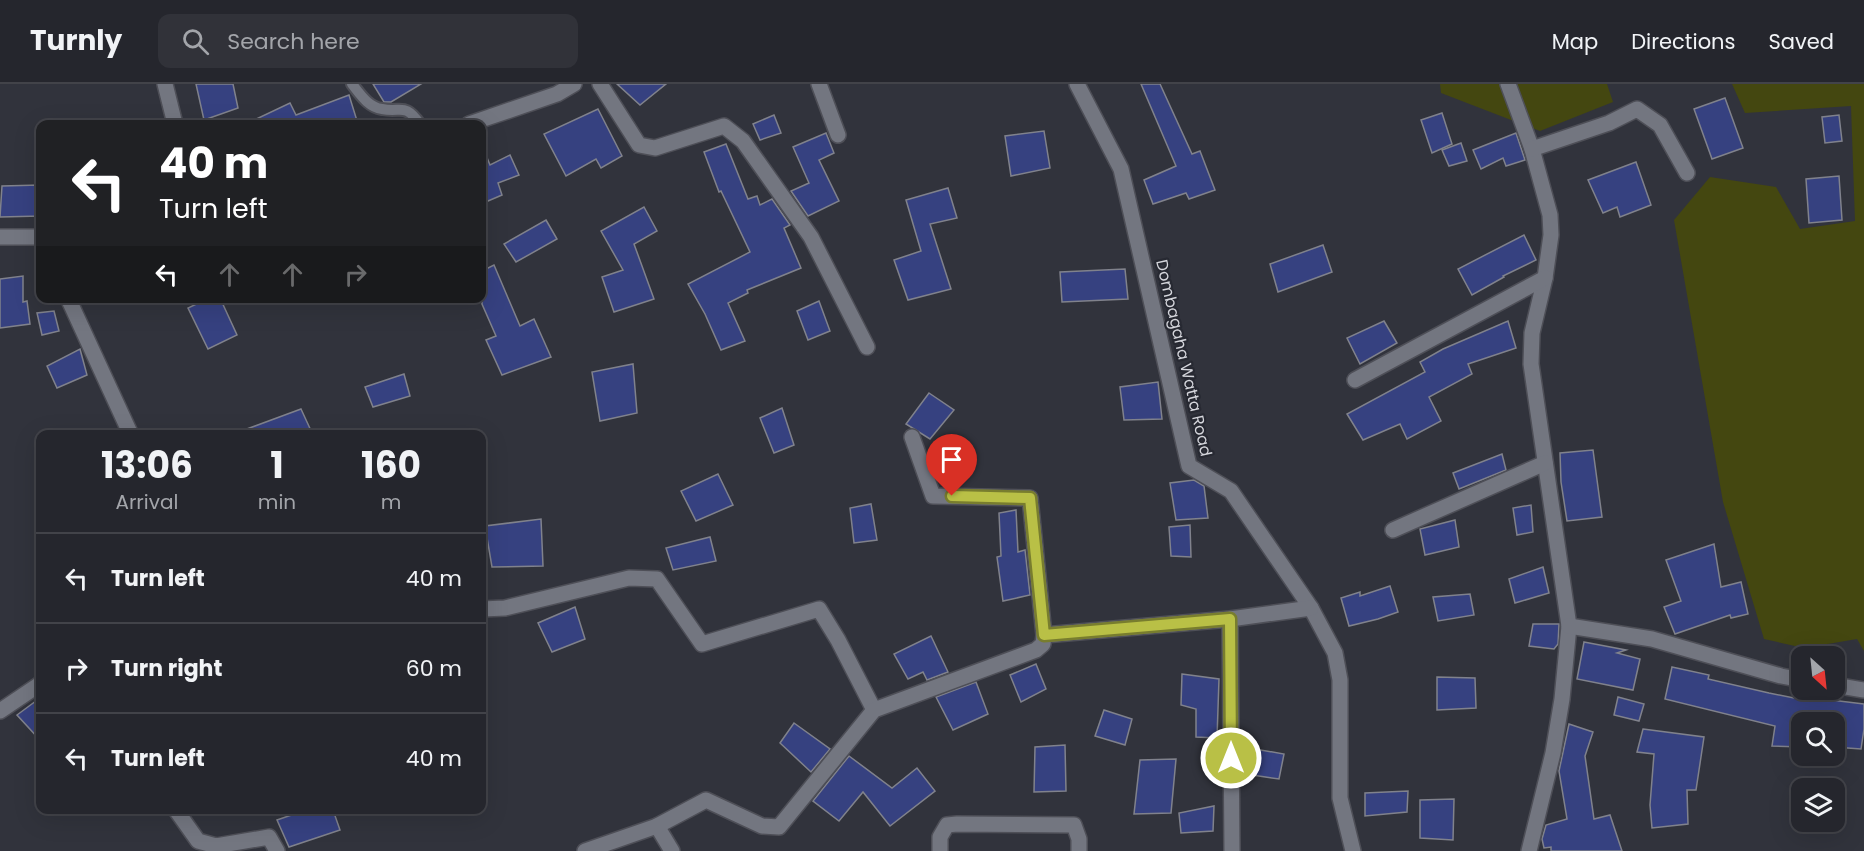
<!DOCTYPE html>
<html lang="en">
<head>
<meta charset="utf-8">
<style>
  :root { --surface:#25262d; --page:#313239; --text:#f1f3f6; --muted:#a3a5aa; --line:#424349 }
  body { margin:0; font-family:Poppins,sans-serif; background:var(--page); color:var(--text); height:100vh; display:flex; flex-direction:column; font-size:22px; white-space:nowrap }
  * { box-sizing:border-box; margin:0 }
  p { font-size:20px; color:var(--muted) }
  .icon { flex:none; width:33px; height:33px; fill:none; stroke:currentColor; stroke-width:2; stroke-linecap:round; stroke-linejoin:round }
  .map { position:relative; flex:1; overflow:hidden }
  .side { position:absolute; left:36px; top:346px; width:450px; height:384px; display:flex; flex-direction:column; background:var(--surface); border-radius:12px; box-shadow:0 6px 24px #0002,0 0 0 2px var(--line) }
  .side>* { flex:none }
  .hud { position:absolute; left:36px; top:36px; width:450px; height:183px; border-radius:12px; box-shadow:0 6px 24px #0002,0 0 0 2px var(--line); background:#202124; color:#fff; overflow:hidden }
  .needle { width:39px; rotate:153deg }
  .buttons { position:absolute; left:1791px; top:562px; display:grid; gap:12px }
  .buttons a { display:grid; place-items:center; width:54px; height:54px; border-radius:12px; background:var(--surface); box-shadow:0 6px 24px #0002,0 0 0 2px var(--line); font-size:30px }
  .pin { position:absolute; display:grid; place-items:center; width:51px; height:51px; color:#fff; margin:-62px -26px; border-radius:50% 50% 50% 0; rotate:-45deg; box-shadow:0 0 6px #0007 }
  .pin .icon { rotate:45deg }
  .me { position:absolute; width:66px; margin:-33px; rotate:0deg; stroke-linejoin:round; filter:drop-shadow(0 0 4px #0008) }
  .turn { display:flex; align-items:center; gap:21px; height:126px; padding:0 24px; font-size:27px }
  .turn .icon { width:78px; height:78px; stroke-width:2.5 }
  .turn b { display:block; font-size:42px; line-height:51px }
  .lanes { display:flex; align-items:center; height:57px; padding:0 24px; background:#0003; justify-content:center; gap:30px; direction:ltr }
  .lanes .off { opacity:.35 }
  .eta { display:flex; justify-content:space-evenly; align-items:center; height:102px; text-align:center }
  .eta b { font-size:36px; font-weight:700; line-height:42px }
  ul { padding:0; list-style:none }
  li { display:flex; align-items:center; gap:18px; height:90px; padding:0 24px; border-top:2px solid var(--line) }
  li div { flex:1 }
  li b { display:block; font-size:22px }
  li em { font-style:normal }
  header { display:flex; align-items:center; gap:36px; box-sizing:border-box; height:84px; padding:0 30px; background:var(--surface); border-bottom:2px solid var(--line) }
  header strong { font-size:28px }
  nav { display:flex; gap:33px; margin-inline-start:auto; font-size:21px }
  .search { width:420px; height:54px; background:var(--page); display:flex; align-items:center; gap:15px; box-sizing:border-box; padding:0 21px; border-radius:12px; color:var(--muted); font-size:22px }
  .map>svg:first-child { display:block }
  .green { fill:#444710 }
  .building { fill:#364180; stroke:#80828c; stroke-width:1.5 }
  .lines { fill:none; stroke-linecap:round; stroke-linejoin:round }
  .lane-casing { stroke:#4e4f57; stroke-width:14 }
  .street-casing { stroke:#4e4f57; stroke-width:18 }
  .secondary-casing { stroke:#4e4f57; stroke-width:18 }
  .lane { stroke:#737680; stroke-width:10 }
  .street { stroke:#737680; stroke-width:15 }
  .secondary { stroke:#737680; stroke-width:15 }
  .route-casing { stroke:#787d2e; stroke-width:15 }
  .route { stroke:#b9c046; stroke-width:10 }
  .labels { text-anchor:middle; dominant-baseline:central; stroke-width:4.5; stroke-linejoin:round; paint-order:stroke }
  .street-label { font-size:16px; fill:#d5d6dc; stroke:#272932 }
</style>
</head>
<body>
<header>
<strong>Turnly</strong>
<div class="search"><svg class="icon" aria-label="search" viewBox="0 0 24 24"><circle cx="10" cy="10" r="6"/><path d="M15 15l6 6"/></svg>Search here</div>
<nav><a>Map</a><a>Directions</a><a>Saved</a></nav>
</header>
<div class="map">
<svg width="1864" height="767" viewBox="0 0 1864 767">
  <rect width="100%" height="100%" fill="#31333c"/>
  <g class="green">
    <polygon points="1440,0 1607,0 1613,18 1540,47 1441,9"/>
    <polygon points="1732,0 1864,0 1864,567 1857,555 1804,564 1764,555 1723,418 1674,136 1710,93 1776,103 1800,145 1855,137 1851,22 1745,29"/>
  </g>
  <g class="building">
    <polygon points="196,0 233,0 238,24 204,36"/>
    <polygon points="373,0 421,0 391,18 384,18"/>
    <polygon points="617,0 666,0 640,21"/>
    <polygon points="1141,0 1160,0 1192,70 1200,67 1215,106 1189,115 1186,109 1153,120 1144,96 1176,82"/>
    <polygon points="349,11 358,40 246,40 290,19 296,31"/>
    <polygon points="1725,14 1743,64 1712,75 1694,25"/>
    <polygon points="598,25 622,72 601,84 596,75 566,92 544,50"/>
    <polygon points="1442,29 1452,60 1432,69 1421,36"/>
    <polygon points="774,31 781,49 760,56 753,40"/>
    <polygon points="1839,31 1842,57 1825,59 1822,33"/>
    <polygon points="1044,47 1050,84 1011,92 1005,52"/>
    <polygon points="826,49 834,69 819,76 839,117 808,132 791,107 809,99 793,63"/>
    <polygon points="1516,49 1525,76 1506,82 1503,74 1481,85 1473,66"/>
    <polygon points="1461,59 1467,77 1449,82 1442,66"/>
    <polygon points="726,60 748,115 757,112 760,121 772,115 790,141 784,144 801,184 747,206 748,209 728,219 745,257 721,266 705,230 688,200 750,168 721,107 719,108 704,68"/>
    <polygon points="482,61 490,81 510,71 519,91 498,99 502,111 488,117 482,106"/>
    <polygon points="1636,78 1651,121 1620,133 1617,123 1603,129 1588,96"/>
    <polygon points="1839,92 1842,136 1809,139 1806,95"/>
    <polygon points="40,101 40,132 0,133 2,102"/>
    <polygon points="948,104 957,134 930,140 951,205 908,216 894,176 921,167 906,116"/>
    <polygon points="644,123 657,147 634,160 654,215 614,228 602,193 623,186 601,147"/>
    <polygon points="546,136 557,155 516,178 504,160"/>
    <polygon points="1524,151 1536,176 1503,192 1504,193 1472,211 1458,185"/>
    <polygon points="1323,161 1332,188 1278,208 1270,180"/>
    <polygon points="494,181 520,242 534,235 551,273 502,291 486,256 496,252 482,220 482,187"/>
    <polygon points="1125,185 1128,215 1062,218 1060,188"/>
    <polygon points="23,192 23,218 27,217 30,240 0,244 0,195"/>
    <polygon points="209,214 220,214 237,251 208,265 188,224"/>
    <polygon points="819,217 830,247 808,256 797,227"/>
    <polygon points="54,227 59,247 42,251 37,229"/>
    <polygon points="1384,237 1397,259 1360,280 1347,254"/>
    <polygon points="1508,237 1516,264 1468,280 1472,290 1429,313 1441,337 1407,355 1400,340 1363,356 1347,330 1425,288 1420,278 1443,265"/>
    <polygon points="80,265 87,291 57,304 47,282"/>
    <polygon points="633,280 637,329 600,337 592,288"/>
    <polygon points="404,290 410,312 373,323 365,303"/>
    <polygon points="1158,298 1162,335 1124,336 1120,303"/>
    <polygon points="929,309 954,326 930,355 906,340"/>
    <polygon points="782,324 794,361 774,369 760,334"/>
    <polygon points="301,325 313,351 237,351 236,349"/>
    <polygon points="1593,366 1602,433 1567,437 1561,398 1560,369"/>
    <polygon points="1502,370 1506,386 1459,405 1453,389"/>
    <polygon points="718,390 733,421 696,437 681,407"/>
    <polygon points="1194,396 1204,402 1208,434 1176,436 1170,399"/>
    <polygon points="871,420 877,456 854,459 850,424"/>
    <polygon points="1531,421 1533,448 1517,451 1513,424"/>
    <polygon points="1016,426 1018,468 1025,466 1030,511 1003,517 997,473 1001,472 999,429"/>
    <polygon points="541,435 543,482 492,483 485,442"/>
    <polygon points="1455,436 1459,463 1425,471 1420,445"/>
    <polygon points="1190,441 1191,473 1171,472 1169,443"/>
    <polygon points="710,453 716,477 673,486 666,464"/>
    <polygon points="1714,460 1721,503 1741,498 1748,530 1731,534 1730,531 1675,550 1664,523 1681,517 1666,476"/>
    <polygon points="1543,483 1549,509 1515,519 1509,495"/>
    <polygon points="1390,502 1398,528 1378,535 1349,542 1341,514 1360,508 1360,512"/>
    <polygon points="1470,510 1474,531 1438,537 1433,513"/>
    <polygon points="575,523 585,555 552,568 538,539"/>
    <polygon points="1533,540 1559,540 1558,560 1554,565 1529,562"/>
    <polygon points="931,552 948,588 927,596 923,588 908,595 894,570"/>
    <polygon points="1584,558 1626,566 1617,569 1640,575 1633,606 1577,595"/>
    <polygon points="1036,580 1046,605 1021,618 1010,591"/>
    <polygon points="1672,583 1709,591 1708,595 1769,609 1799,615 1831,616 1864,620 1864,645 1861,665 1834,663 1834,639 1802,639 1802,663 1772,662 1775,642 1665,615"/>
    <polygon points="1182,590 1219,595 1217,654 1196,653 1196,625 1181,621"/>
    <polygon points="1437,593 1475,594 1476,624 1437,626"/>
    <polygon points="976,598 988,630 953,646 936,613"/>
    <polygon points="1618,613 1644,620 1639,637 1614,631"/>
    <polygon points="40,614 40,656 17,631"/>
    <polygon points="1104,626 1132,635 1125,661 1095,652"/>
    <polygon points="794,639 830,665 811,688 780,659"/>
    <polygon points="1569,640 1593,648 1585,672 1594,735 1610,731 1622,767 1551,767 1551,763 1544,764 1542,755 1546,741 1567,735 1559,687"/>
    <polygon points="1643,645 1704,653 1696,706 1687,706 1688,740 1652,744 1650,721 1654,670 1637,668"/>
    <polygon points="1065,661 1066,707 1034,708 1035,663"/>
    <polygon points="1249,664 1284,670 1279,695 1246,690"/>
    <polygon points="849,672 892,704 917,684 935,707 890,742 863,708 839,737 813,717"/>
    <polygon points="1176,675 1171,729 1134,730 1140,676"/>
    <polygon points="1408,707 1407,728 1365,732 1365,709"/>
    <polygon points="1454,715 1453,756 1420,754 1420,716"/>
    <polygon points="1214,722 1213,747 1181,749 1179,729"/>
    <polygon points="306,726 333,726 340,746 289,763 277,736"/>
  </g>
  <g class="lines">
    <defs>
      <path id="lane" d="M352 0C360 10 368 23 382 25 402 29 404 18 420 40"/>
      <g id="street">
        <polyline points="165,0 175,40"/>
        <polyline points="600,0 639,61 655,64 724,42 743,57 811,153 867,263"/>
        <polyline points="819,0 838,51"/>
        <polyline points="1077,0 1121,85 1189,382 1231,407 1311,524 1335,569 1340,596 1340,714 1353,767"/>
        <polyline points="1508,0 1532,65 1550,131 1551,151 1545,194 1532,249 1531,280 1569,542 1562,615 1553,669 1529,767"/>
        <polyline points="1532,65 1609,39 1637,25 1660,41 1687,89"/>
        <polyline points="68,214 131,351"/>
        <polyline points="1355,296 1545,194"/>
        <polyline points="1393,446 1545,379"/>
        <polyline points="482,525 505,524 629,494 657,495 702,560 819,525 838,556 874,626"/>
        <polyline points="1230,535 1232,767"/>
        <polyline points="1569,542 1652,555 1781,592 1802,596"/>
        <polyline points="1044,551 1230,535 1311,524"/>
        <polyline points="1834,601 1864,606"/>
        <polyline points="0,627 40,600"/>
        <polyline points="176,726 198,757 216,762 269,753 277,767"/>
        <polyline points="657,742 672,767"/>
        <polyline points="585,767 657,742 706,716 762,742 779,743 874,626 1036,566 1043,560 1044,551 1030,414 933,412 912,353"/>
        <polyline points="940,767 940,753 947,741 957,740 1074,741 1079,755 1079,767"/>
      </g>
      <g id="secondary">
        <polyline points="469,40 557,10 574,0"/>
        <polyline points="0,153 40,153"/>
      </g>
    </defs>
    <use href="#lane" class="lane-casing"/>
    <use href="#street" class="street-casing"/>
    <use href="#secondary" class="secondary-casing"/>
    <use href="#lane" class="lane"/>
    <use href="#street" class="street"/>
    <use href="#secondary" class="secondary"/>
  </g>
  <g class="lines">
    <defs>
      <polyline id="route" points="952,412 1030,414 1044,551 1230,535 1231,674"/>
    </defs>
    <use href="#route" class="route-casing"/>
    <use href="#route" class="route"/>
  </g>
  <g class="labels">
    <g class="street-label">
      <text transform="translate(1184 274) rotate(77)">Dombagaha Watta Road</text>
    </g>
  </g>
</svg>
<div class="buttons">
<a><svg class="needle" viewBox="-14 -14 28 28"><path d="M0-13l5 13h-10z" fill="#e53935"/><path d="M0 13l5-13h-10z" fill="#a3a5aa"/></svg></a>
<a><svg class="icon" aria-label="search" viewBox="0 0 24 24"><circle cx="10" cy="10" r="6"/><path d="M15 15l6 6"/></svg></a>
<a><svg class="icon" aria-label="layers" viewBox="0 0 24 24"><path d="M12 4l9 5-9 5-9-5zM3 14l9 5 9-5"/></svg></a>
</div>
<div class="pin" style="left:952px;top:412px;background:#d93025"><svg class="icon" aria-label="arrive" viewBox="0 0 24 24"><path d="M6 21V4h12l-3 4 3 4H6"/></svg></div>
<svg class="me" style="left:1231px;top:674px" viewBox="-20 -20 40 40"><circle r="17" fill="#b9c046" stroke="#fff" stroke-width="3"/><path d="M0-11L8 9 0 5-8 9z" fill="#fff"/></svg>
<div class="hud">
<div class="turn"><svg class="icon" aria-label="left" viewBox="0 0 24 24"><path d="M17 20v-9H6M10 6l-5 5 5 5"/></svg><div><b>40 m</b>Turn left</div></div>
<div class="lanes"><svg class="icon" aria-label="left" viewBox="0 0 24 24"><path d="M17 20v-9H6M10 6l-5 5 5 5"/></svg><svg class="icon off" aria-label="ahead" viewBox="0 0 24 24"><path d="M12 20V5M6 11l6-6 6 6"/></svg><svg class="icon off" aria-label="ahead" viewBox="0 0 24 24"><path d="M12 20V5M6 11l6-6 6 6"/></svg><svg class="icon off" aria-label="right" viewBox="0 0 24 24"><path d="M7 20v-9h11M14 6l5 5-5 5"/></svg></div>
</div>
<section class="side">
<div class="eta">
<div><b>13:06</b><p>Arrival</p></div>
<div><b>1</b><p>min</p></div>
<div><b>160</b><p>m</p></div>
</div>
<ul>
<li><svg class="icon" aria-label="left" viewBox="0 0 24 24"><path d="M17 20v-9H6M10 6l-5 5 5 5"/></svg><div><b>Turn left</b></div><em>40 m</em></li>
<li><svg class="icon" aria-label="right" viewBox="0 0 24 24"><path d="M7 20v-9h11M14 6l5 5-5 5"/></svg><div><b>Turn right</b></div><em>60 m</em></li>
<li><svg class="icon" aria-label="left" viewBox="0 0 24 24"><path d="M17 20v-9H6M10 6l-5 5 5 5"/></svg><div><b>Turn left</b></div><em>40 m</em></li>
</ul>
</section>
</div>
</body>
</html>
